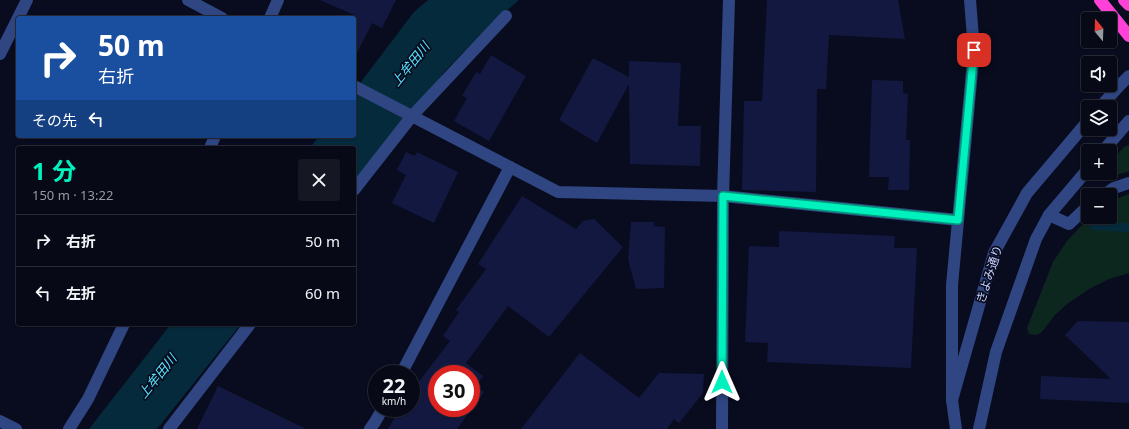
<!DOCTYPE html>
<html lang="ja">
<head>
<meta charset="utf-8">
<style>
  :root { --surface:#070916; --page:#151723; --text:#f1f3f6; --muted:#989aa1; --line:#282a35; --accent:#00f1be }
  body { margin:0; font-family:"Noto Sans","Noto Sans JP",sans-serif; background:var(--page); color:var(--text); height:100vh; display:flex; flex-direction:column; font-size:15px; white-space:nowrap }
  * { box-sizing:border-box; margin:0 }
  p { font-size:13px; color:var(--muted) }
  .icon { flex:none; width:22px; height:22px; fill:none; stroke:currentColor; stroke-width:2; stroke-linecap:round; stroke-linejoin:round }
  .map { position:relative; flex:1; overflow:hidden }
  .side { position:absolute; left:16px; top:146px; width:340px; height:180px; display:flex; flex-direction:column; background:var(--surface); border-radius:4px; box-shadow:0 1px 3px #0004,0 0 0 1px var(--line) }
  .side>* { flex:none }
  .top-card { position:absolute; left:16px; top:16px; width:340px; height:122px; border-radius:4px; box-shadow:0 1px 3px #0004,0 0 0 1px var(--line); background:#1a4fa0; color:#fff; overflow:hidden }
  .needle { width:26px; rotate:341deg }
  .tools { position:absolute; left:1081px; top:12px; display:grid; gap:8px }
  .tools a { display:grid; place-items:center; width:36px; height:36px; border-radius:4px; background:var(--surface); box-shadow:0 1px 3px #0004,0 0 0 1px var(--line); font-size:20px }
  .speed { position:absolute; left:368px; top:365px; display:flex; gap:8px; font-size:20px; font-weight:700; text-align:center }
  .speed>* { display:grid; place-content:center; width:52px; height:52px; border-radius:50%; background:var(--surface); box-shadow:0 1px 3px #0004,0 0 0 1px var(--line); line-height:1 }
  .speed small { font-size:10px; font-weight:400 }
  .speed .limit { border:6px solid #d22; background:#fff; color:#111 }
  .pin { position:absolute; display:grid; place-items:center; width:34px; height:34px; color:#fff; margin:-17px; border-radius:8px; box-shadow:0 2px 6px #0006 }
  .me { position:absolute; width:44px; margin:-22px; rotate:0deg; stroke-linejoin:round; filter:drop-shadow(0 0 3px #0008) }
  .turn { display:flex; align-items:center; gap:14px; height:84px; padding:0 16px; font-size:18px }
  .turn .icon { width:52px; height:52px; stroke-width:2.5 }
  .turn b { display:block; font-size:28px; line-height:34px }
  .then { display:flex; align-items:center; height:38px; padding:0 16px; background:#0003; gap:8px; font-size:15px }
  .round { display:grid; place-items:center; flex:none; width:42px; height:42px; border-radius:4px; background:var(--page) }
  .head { display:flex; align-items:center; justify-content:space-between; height:68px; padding:0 16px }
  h1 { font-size:24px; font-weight:700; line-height:30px; color:var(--accent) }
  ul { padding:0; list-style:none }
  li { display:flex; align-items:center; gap:12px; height:52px; padding:0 16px; border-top:1px solid var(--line) }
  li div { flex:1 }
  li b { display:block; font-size:15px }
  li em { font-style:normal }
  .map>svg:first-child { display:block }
  .green { fill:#0c281e }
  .water { fill:#042a3c }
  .building { fill:#131841; fill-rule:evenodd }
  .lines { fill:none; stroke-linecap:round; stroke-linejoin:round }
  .minor { stroke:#2f4682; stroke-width:12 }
  .highway { stroke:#ff41d7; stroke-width:12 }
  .route-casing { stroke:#009d7c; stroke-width:10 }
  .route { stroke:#00f1be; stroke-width:7 }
  .labels { text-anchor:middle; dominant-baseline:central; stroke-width:3.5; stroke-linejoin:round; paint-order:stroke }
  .street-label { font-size:12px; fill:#c6d1ff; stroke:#090c1e }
  .water-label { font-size:13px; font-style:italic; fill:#54e5ff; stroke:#090c1e }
</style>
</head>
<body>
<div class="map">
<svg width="1129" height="429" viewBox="0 0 1129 429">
  <rect width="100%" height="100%" fill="#090c1e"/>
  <g class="green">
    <polygon points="1129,145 1129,171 1107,178 1104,174 1104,173 1110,173 1110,163 1124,147"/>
    <polygon points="1129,194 1129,273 1109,279 1089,289 1067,304 1055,315 1041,333 1035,335 1029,334 1027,328 1053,262 1067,241 1090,217 1110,217 1110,204 1119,198"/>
  </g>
  <g class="water">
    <polygon points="428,0 519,0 488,27 446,70 354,185 354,148 310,148 319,136 354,136 354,91 414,12"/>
    <polygon points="1091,222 1129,223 1129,232 1090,230"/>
    <polygon points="171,324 241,324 157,429 89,429"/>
  </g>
  <g class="building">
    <polygon points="320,0 396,0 382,28 372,23 354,59 354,15"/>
    <polygon points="767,0 898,0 905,39 829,35 826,89 817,89 816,192 742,190 744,101 762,101"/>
    <polygon points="491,55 526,76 489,141 454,121 467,98 462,96 476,72 480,74"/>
    <polygon points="593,58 629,77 629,61 681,63 678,126 701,126 700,166 630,164 629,84 597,143 559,120"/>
    <polygon points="872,80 903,81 903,93 908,94 906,140 910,140 909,190 888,190 889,177 869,177"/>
    <polygon points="406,152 415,156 417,152 458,172 434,223 392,203 406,175 397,170"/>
    <path d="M522 196 576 229 583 221 594 219 623 247 549 337 508 306 466 363 483 376 476 386 484 392 457 429H388L400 408H411V392L450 341 443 336 459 312 456 310 486 269 478 264ZM437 374H471V408H437Z"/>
    <polygon points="631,222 654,222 654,226 665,227 664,288 636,289 628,259"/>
    <polygon points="779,231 895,236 894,248 917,248 911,368 767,362 768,343 745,342 749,246 779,247"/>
    <polygon points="1078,321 1129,322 1129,403 1040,399 1041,376 1111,379 1065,335"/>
    <polygon points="580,353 639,398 659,373 704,374 703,393 679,423 674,419 667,429 521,429"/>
    <polygon points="218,386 306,429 197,429"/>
  </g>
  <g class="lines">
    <g class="minor">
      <polyline points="188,0 222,18"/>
      <polyline points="270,18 278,0"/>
      <polyline points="0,54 27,0"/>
      <polyline points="354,86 558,192 723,196 958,220"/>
      <polyline points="1100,107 1121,84 1129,76"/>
      <polyline points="210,148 215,136"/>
      <polyline points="1103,151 1129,121"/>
      <polyline points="354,190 412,116 506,16"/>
      <polyline points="1104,195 1114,188 1129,183"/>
      <polyline points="1049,215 1069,224 1088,206"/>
      <polyline points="401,374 510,167"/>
      <polyline points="952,400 952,285 974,50 970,0"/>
      <polyline points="0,421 16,429"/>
      <polyline points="69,429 88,399 124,324"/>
      <polyline points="169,429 250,324"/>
      <polyline points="370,429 375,422 383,408"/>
      <polyline points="722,429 723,196 729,0"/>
      <polyline points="956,429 952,400 994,253 1027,193 1088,121"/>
      <polyline points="979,429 996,352 1036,239 1049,215 1088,169"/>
    </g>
    <g class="highway">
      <polyline points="1100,0 1129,36"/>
      <polyline points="1124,0 1129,5"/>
    </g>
  </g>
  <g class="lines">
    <defs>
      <polyline id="route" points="722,382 723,196 958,220 974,50"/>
    </defs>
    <use href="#route" class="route-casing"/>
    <use href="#route" class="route"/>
  </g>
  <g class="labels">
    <g class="street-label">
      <text transform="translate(989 274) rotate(-72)">きよみ通り</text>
    </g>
    <g class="water-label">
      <text transform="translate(410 64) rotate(-51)">上牟田川</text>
      <text transform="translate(157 376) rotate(-51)">上牟田川</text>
    </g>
  </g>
</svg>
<div class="tools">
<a><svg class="needle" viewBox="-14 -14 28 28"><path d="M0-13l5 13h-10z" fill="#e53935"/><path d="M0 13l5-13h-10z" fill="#989aa1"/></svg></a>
<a><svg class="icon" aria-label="sound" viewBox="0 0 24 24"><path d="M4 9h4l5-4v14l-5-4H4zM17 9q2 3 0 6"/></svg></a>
<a><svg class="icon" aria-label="layers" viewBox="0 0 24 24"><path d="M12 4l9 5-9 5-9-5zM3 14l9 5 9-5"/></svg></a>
<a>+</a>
<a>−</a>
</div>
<div class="speed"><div>22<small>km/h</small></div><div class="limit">30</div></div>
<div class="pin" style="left:974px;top:50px;background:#d93025"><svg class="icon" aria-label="arrive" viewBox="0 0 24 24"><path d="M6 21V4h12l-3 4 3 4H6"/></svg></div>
<svg class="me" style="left:722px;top:382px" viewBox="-20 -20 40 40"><path d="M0-17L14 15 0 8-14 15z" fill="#00f1be" stroke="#fff" stroke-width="4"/></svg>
<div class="top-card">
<div class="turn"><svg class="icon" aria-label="right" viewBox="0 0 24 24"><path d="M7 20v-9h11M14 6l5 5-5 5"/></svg><div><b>50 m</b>右折</div></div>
<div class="then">その先<svg class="icon" aria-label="left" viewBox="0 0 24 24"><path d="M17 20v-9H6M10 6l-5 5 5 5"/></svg></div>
</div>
<section class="side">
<div class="head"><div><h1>1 分</h1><p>150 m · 13:22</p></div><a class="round"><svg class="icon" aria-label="close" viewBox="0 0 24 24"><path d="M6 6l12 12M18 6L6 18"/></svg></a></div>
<ul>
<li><svg class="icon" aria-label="right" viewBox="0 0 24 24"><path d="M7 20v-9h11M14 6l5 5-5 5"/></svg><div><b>右折</b></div><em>50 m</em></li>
<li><svg class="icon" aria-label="left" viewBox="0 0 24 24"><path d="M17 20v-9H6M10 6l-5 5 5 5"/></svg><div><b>左折</b></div><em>60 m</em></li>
</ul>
</section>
</div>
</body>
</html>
